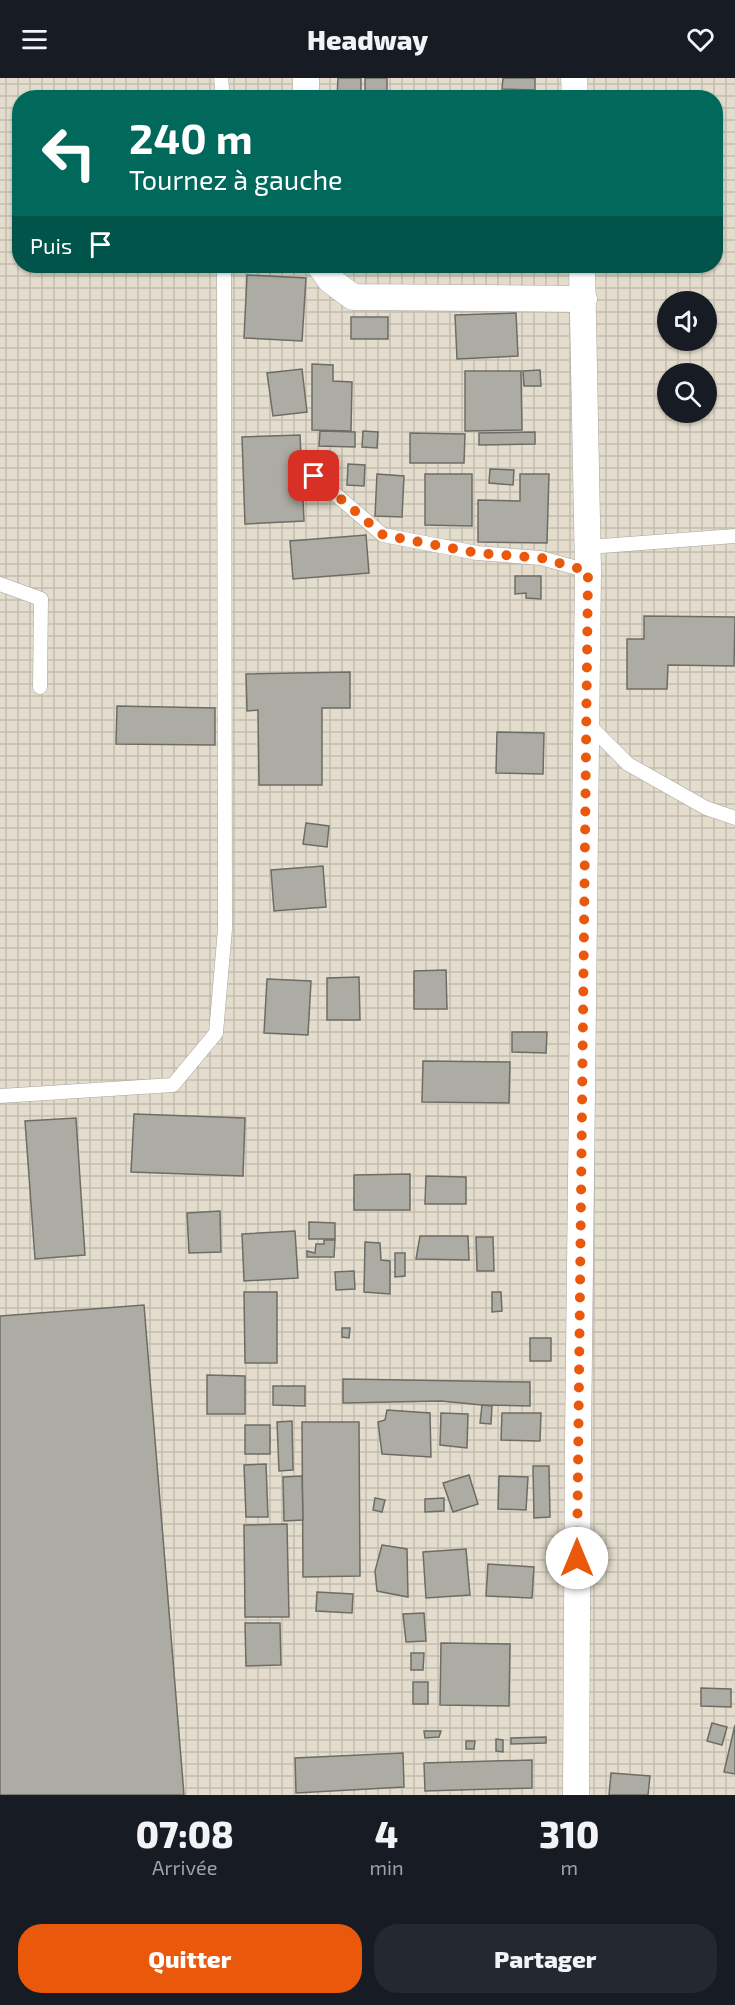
<!DOCTYPE html>
<html lang="fr">
<head>
<meta charset="utf-8">
<style>
  :root { --surface:#171b24; --page:#242831; --text:#f1f3f6; --muted:#9ea1a6; --accent:#ea580c }
  body { margin:0; font-family:"Exo 2",sans-serif; background:var(--page); color:var(--text); height:100vh; display:flex; flex-direction:column; font-size:22px; white-space:nowrap }
  * { box-sizing:border-box; margin:0 }
  p { font-size:20px; color:var(--muted) }
  .icon { flex:none; width:33px; height:33px; fill:none; stroke:currentColor; stroke-width:2; stroke-linecap:round; stroke-linejoin:round }
  .map { position:relative; height:1717px; overflow:hidden }
  .drawer { display:flex; flex-direction:column; background:var(--surface); flex:1 }
  .drawer>* { flex:none }
  .hud { position:absolute; left:12px; top:12px; width:711px; height:183px; border-radius:24px; box-shadow:0 2px 4px #0004; background:#00695c; color:#fff; overflow:hidden }
  .controls { position:absolute; left:657px; top:213px; display:grid; gap:12px }
  .controls a { display:grid; place-items:center; width:60px; height:60px; border-radius:50%; background:var(--surface); box-shadow:0 2px 4px #0004; font-size:30px }
  .pin { position:absolute; display:grid; place-items:center; width:51px; height:51px; color:#fff; margin:-26px; border-radius:12px; box-shadow:0 3px 9px #0006 }
  .me { position:absolute; width:66px; margin:-33px; rotate:0deg; stroke-linejoin:round; filter:drop-shadow(0 0 4px #0008) }
  .turn { display:flex; align-items:center; gap:21px; height:126px; padding:0 18px; font-size:27px }
  .turn .icon { width:78px; height:78px; stroke-width:2.5 }
  .turn b { display:block; font-size:42px; line-height:51px }
  .then { display:flex; align-items:center; height:57px; padding:0 18px; background:#0003; gap:12px; font-size:22px }
  .eta { display:flex; justify-content:space-evenly; align-items:center; height:102px; text-align:center }
  .eta b { font-size:36px; font-weight:800; line-height:42px }
  .primary-button { display:flex; gap:12px; margin-top:auto; padding:12px 18px }
  .primary-button a { flex:1; height:69px; border-radius:24px; background:var(--accent); color:#fff; font-size:24px; font-weight:800; line-height:69px; text-align:center }
  .primary-button a+a { background:var(--page); color:var(--text) }
  header { display:flex; justify-content:space-between; align-items:center; height:78px; padding:0 18px; background:var(--surface); font-size:27px; font-weight:800 }
  .map>svg:first-child { display:block }
  .industrial { fill:url(#industrial-grid); fill-rule:evenodd }
  .building { fill:#acaca4; stroke:#6d6c65; stroke-width:1.5 }
  .lines { fill:none; stroke-linecap:round; stroke-linejoin:round }
  .service-casing { stroke:#a9a59e; stroke-width:15 }
  .minor-casing { stroke:#a9a59e; stroke-width:27 }
  .service { stroke:#fff; stroke-width:14 }
  .minor { stroke:#fff; stroke-width:26 }
  .route { stroke:#ea580c; stroke-width:10; stroke-dasharray:0 18 }
</style>
</head>
<body>
<header><svg class="icon" aria-label="menu" viewBox="0 0 24 24"><path d="M4 6h16M4 12h16M4 18h16"/></svg>Headway<svg class="icon" aria-label="heart" viewBox="0 0 24 24"><path d="M12 20l-8-8c-3-5 5-10 8-4 3-6 11-1 8 4z"/></svg></header>
<div class="map">
<svg width="735" height="1717" viewBox="0 0 735 1717">
  <defs>
    <pattern id="industrial-grid" width="8" height="8" patternUnits="userSpaceOnUse" patternTransform="scale(1.5)"><rect width="8" height="8" fill="#e4ddce"/><path d="M0 4h8M4 0v8" fill="none" stroke="#c3bdb0"/></pattern>
  </defs>
  <rect width="100%" height="100%" fill="#ede9e1"/>
  <path class="industrial" d="M0 0H735V1717H0ZM20 20H716V188H20ZM668 224H706V262H668ZM668 296H706V334H668Z"/>
  <g class="building">
    <polygon points="338,0 361,0 361,13 365,13 365,0 387,0 387,20 337,20"/>
    <polygon points="503,0 535,0 535,12 502,11"/>
    <polygon points="247,197 306,200 302,263 244,260"/>
    <polygon points="516,235 518,278 457,281 455,237"/>
    <rect x="351" y="239" width="37" height="22"/>
    <polygon points="312,286 333,287 333,303 352,304 351,353 312,352"/>
    <polygon points="302,291 307,334 273,338 267,295"/>
    <polygon points="540,292 541,308 524,308 523,293"/>
    <polygon points="465,293 521,293 522,352 465,353"/>
    <polygon points="320,353 355,354 355,369 319,368"/>
    <polygon points="363,353 378,354 377,370 362,369"/>
    <polygon points="535,354 535,366 479,367 479,355"/>
    <polygon points="410,355 465,356 464,385 410,385"/>
    <polygon points="300,357 304,443 245,446 242,359"/>
    <polygon points="348,386 365,387 364,408 347,407"/>
    <polygon points="490,391 514,392 513,407 489,405"/>
    <polygon points="377,396 404,398 402,439 375,438"/>
    <polygon points="425,396 472,396 472,448 425,447"/>
    <polygon points="520,396 549,396 547,465 478,464 478,422 520,423"/>
    <polygon points="366,457 369,495 293,501 290,463"/>
    <polygon points="515,498 541,498 541,521 526,520 526,515 515,516"/>
    <polygon points="644,538 735,539 734,588 668,587 667,611 627,611 627,561 644,561"/>
    <polygon points="350,594 350,630 322,630 322,707 259,707 258,632 247,633 246,596"/>
    <polygon points="117,628 215,630 215,667 116,666"/>
    <polygon points="497,654 544,655 543,696 496,695"/>
    <polygon points="306,745 329,748 327,769 303,766"/>
    <polygon points="323,788 326,829 274,833 271,792"/>
    <polygon points="446,892 447,931 414,931 414,893"/>
    <polygon points="359,899 360,942 327,942 327,900"/>
    <polygon points="267,901 311,903 308,957 264,955"/>
    <polygon points="512,954 547,954 546,975 512,974"/>
    <polygon points="423,983 510,984 509,1025 422,1024"/>
    <polygon points="134,1036 245,1040 243,1098 131,1094"/>
    <polygon points="76,1040 85,1177 35,1181 25,1043"/>
    <polygon points="410,1096 410,1132 354,1132 354,1097"/>
    <polygon points="426,1098 466,1099 466,1126 425,1126"/>
    <polygon points="220,1133 221,1174 189,1175 187,1135"/>
    <polygon points="309,1144 335,1145 335,1161 309,1161"/>
    <polygon points="295,1153 298,1200 244,1203 242,1156"/>
    <polygon points="420,1158 468,1158 469,1182 416,1181"/>
    <polygon points="476,1159 493,1159 494,1193 477,1193"/>
    <polygon points="324,1162 335,1162 334,1179 307,1179 307,1173 315,1175 316,1166 324,1166"/>
    <polygon points="365,1164 380,1165 381,1182 390,1183 390,1216 364,1214"/>
    <polygon points="395,1175 405,1175 405,1198 395,1199"/>
    <polygon points="354,1193 355,1211 336,1212 335,1194"/>
    <polygon points="244,1214 277,1214 277,1285 245,1285"/>
    <polygon points="492,1214 501,1214 502,1233 492,1234"/>
    <polygon points="144,1227 184,1717 0,1717 0,1238"/>
    <polygon points="342,1250 350,1250 349,1260 342,1259"/>
    <rect x="530" y="1260" width="21" height="23"/>
    <polygon points="207,1297 245,1298 245,1336 207,1336"/>
    <polygon points="343,1301 530,1304 530,1328 482,1327 441,1323 343,1325"/>
    <polygon points="273,1308 305,1308 305,1328 273,1327"/>
    <polygon points="482,1327 492,1328 491,1346 480,1345"/>
    <polygon points="387,1332 430,1335 431,1379 382,1376 378,1344 385,1342"/>
    <polygon points="441,1335 468,1336 467,1370 440,1367"/>
    <polygon points="502,1335 541,1335 540,1363 501,1362"/>
    <polygon points="292,1343 293,1392 279,1393 277,1344"/>
    <polygon points="302,1344 359,1344 360,1498 303,1499"/>
    <rect x="245" y="1347" width="25" height="29"/>
    <polygon points="266,1386 268,1439 246,1439 244,1387"/>
    <polygon points="533,1388 549,1388 550,1439 534,1440"/>
    <polygon points="469,1397 478,1426 453,1434 443,1405"/>
    <polygon points="302,1398 303,1442 284,1443 283,1399"/>
    <polygon points="499,1398 528,1399 526,1432 498,1431"/>
    <polygon points="375,1420 385,1422 382,1434 373,1432"/>
    <polygon points="444,1420 444,1433 425,1434 425,1421"/>
    <polygon points="287,1446 289,1539 245,1539 244,1447"/>
    <polygon points="382,1467 407,1471 408,1519 377,1513 375,1493"/>
    <polygon points="466,1471 470,1517 426,1520 423,1474"/>
    <polygon points="488,1486 534,1489 532,1520 486,1518"/>
    <polygon points="317,1514 353,1516 352,1535 316,1533"/>
    <polygon points="424,1535 426,1563 406,1564 403,1536"/>
    <polygon points="245,1545 280,1545 281,1587 246,1588"/>
    <polygon points="441,1565 510,1566 509,1628 440,1627"/>
    <polygon points="411,1575 424,1575 423,1592 411,1592"/>
    <rect x="413" y="1604" width="15" height="22"/>
    <polygon points="701,1610 731,1611 731,1629 701,1628"/>
    <polygon points="712,1645 727,1649 722,1667 707,1663"/>
    <polygon points="735,1647 735,1696 724,1694"/>
    <polygon points="424,1653 441,1653 439,1659 425,1660"/>
    <polygon points="546,1659 546,1665 511,1666 511,1660"/>
    <polygon points="496,1661 503,1662 503,1674 496,1673"/>
    <polygon points="466,1663 475,1663 474,1671 466,1671"/>
    <polygon points="403,1675 404,1709 296,1715 295,1680"/>
    <polygon points="532,1682 532,1710 425,1713 424,1685"/>
    <polygon points="611,1695 650,1698 648,1717 609,1717"/>
  </g>
  <g class="lines">
    <defs>
      <g id="service">
        <polyline points="221,0 223,20"/>
        <polyline points="314,398 383,457 477,475 541,480 588,493"/>
        <polyline points="588,469 735,458"/>
        <polyline points="0,506 41,521 40,609"/>
        <polyline points="587,645 628,686 706,730 735,740"/>
        <polyline points="0,1018 173,1007 216,955 225,851 224,188"/>
      </g>
      <g id="minor">
        <polyline points="574,0 575,20"/>
        <polyline points="306,20 306,0"/>
        <polyline points="320,188 330,202 353,219 584,221"/>
        <polyline points="576,1717 578,1361 588,493 582,188"/>
      </g>
    </defs>
    <use href="#service" class="service-casing"/>
    <use href="#minor" class="minor-casing"/>
    <use href="#service" class="service"/>
    <use href="#minor" class="minor"/>
  </g>
  <g class="lines">
    <polyline class="route" points="314,398 383,457 477,475 541,480 588,493 577,1480"/>
  </g>
</svg>
<div class="controls">
<a><svg class="icon" aria-label="sound" viewBox="0 0 24 24"><path d="M4 9h4l5-4v14l-5-4H4zM17 9q2 3 0 6"/></svg></a>
<a><svg class="icon" aria-label="search" viewBox="0 0 24 24"><circle cx="10" cy="10" r="6"/><path d="M15 15l6 6"/></svg></a>
</div>
<div class="pin" style="left:314px;top:398px;background:#d93025"><svg class="icon" aria-label="arrive" viewBox="0 0 24 24"><path d="M6 21V4h12l-3 4 3 4H6"/></svg></div>
<svg class="me" style="left:577px;top:1480px" viewBox="-20 -20 40 40"><circle r="19" fill="#fff"/><path d="M0-13L10 11 0 6-10 11z" fill="#ea580c"/></svg>
<div class="hud">
<div class="turn"><svg class="icon" aria-label="left" viewBox="0 0 24 24"><path d="M17 20v-9H6M10 6l-5 5 5 5"/></svg><div><b>240 m</b>Tournez à gauche</div></div>
<div class="then">Puis<svg class="icon" aria-label="arrive" viewBox="0 0 24 24"><path d="M6 21V4h12l-3 4 3 4H6"/></svg></div>
</div>
</div>
<section class="drawer">
<div class="eta">
<div><b>07:08</b><p>Arrivée</p></div>
<div><b>4</b><p>min</p></div>
<div><b>310</b><p>m</p></div>
</div>
<div class="primary-button"><a>Quitter</a><a>Partager</a></div>
</section>
</body>
</html>
